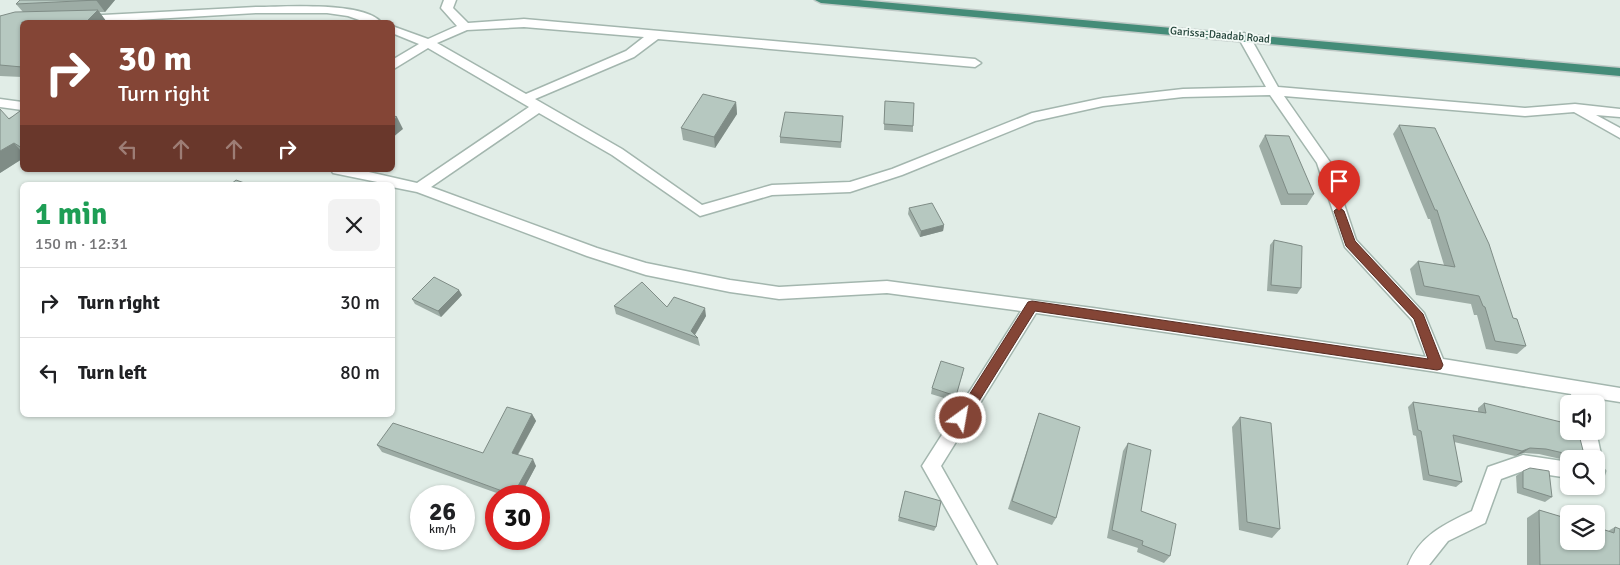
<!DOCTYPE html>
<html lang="en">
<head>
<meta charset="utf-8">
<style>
  :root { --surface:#fff; --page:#f2f2f2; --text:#202124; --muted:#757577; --line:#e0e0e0 }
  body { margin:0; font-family:Signika,sans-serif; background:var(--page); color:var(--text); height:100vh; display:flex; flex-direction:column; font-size:19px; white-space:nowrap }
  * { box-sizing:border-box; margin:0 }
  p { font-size:16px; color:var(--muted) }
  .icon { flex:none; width:28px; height:28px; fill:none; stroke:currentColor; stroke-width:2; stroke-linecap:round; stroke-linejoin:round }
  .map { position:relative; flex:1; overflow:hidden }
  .drawer { position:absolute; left:20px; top:182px; width:375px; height:235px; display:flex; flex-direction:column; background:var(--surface); border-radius:8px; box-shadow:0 1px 4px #0004 }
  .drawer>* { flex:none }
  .banner { position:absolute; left:20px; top:20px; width:375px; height:152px; border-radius:8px; box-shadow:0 1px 4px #0004; background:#844536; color:#fff; overflow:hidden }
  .buttons { position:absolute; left:1560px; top:395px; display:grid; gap:10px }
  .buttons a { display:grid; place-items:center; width:45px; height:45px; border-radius:8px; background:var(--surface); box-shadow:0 1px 4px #0004; font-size:25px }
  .speed { position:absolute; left:410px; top:485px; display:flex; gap:10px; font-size:25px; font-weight:700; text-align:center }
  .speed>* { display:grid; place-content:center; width:65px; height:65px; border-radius:50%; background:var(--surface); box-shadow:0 1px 4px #0004; line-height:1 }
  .speed small { font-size:12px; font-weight:400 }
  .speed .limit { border:8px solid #d22; background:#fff; color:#111 }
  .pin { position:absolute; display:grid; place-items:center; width:42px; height:42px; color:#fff; margin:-51px -21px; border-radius:50% 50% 50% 0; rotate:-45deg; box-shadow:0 0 5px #0007 }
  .pin .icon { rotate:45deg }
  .me { position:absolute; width:55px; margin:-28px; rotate:32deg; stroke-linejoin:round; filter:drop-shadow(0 0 4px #0008) }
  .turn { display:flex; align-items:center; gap:18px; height:105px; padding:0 15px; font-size:22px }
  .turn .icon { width:65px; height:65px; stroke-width:2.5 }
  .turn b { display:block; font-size:35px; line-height:42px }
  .lanes { display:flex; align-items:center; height:48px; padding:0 15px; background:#0003; justify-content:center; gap:25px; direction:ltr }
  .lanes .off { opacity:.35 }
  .round { display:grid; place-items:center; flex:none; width:52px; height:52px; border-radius:8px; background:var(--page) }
  .headline { display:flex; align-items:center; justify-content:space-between; height:85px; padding:0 15px }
  h1 { font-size:30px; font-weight:700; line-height:38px; color:#1e9e55 }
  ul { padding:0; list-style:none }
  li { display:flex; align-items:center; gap:15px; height:70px; padding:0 15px; border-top:1px solid var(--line) }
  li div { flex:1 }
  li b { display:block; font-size:19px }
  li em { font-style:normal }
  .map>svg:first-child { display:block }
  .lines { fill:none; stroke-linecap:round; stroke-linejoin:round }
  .minor-casing { stroke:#a3b6ae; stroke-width:3 }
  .trunk-casing { stroke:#c0cac7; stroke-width:3 }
  .minor { fill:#fff; fill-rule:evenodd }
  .trunk { fill:#448c78; fill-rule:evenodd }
  .wall { fill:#9daca5 }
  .shaded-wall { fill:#7f8c86 }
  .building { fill:#b6c8c0; stroke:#7f8c86 }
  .route { fill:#844536; stroke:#562d23 }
  .labels { text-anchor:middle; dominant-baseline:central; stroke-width:4; stroke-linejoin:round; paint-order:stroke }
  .far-street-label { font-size:11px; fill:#1f4036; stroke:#f2f9f5 }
</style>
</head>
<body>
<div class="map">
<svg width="1620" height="565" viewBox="0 0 1620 565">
  <rect width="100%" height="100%" fill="#e1ede7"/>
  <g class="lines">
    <defs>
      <g id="minor">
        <path d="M444 0H456L453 8 468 23 524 19 975 59 981 63 975 67 658 39 634 57 535 99 622 149 702 205 772 185 850 182 892 169 1032 113 1103 98 1183 89 1266 87 1238 37 1244 33 1250 37 1278 87 1525 108 1575 104 1620 109V117L1596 115 1620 128V138L1574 112 1525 116 1284 96 1330 162 1356 240 1424 313 1443 359 1620 388V402L1588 397 1589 404H1573L1571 394 1437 372 1036 313 941 466 997 565H978L922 466 1021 311 887 293 779 299 730 292 646 275 587 256 417 192 392 187V185L333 173 331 170H360L417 183 529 107 428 48 392 70V60L419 44 392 33V26L428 39 457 26 441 8ZM524 27 644 37 626 51 526 94 437 43 467 30ZM1270 95 1317 163 1345 247 1412 320 1426 357 1093 308 887 281 779 287 730 280 646 263 597 248 431 187 539 113 612 155 700 216 772 195 850 192 902 175 1035 121 1103 106 1183 97Z"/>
        <path d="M256 7C283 7 362 1 381 22H365L348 16 327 13H256L102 22H80L78 20 84 16Z"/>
        <polygon points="0,99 22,102 22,110 0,107"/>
        <polygon points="1579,431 1596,431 1602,459 1599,464 1605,471 1602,480 1596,482 1596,459 1584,459"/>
        <path d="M1523 455 1569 462V478L1523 471 1501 479 1485 523 1448 541 1429 565H1408C1420 535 1445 524 1472 511L1488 467Z"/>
      </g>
      <polygon id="trunk" points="815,0 859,0 1620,68 1620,76 821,3"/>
    </defs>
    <use href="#minor" class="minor-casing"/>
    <use href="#trunk" class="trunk-casing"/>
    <use href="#minor" class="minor"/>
    <use href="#trunk" class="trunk"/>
  </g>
  <g class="wall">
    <polygon points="20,0 115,0 105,12 99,12 106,21 105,22 22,22 22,77 0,76 0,16 23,12 16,4"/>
    <polygon points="885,101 913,126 913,132 884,130"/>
    <polygon points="736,102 737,114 715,148 683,140 681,128"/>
    <polygon points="22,112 22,159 0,173 9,118"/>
    <polygon points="843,116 841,148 780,143 780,137"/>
    <polygon points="1399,125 1513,318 1526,346 1517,354 1486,349 1477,315 1474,315 1471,304 1416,295 1410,269 1418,261 1444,265 1430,219 1428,219 1393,134"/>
    <polygon points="1265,135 1314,194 1307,205 1281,205 1259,146"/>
    <polygon points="909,208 944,225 943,231 920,237 908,214"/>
    <polygon points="1274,240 1301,288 1297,294 1267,291 1270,245"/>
    <polygon points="462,295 441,317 415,304 412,299"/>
    <polygon points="614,306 667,307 706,316 695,335 698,338 700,346 616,314"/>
    <polygon points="963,373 954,401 931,394 932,388"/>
    <polygon points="1413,402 1478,412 1478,408 1484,403 1585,458 1584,459 1569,459 1569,461 1539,454 1523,453 1515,456 1454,442 1462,482 1456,487 1423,480 1416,436 1413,435 1408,407"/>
    <polygon points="1039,413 1056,518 1052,525 1008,509 1036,422"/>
    <polygon points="532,414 536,421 518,455 536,466 520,496 505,496 382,452 377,445 483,453"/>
    <polygon points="1240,417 1280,529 1272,538 1239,530 1232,427"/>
    <polygon points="1128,443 1141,511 1170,556 1164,563 1137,552 1138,548 1107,538 1123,451"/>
    <polygon points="1523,471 1552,497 1545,502 1517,493 1516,476"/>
    <polygon points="905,491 936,527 934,531 898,521"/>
    <polygon points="1539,510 1608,531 1615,527 1620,565 1527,565 1527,518"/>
  </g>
  <g class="shaded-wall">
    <polygon points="96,0 115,0 105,12"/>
    <polygon points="98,10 106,21 105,22 86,22"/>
    <polygon points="736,102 737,114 715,148 714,137"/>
    <polygon points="397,117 403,129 392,138 392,121"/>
    <polygon points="14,143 22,152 22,159 0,173 0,151"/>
    <polygon points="944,225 943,231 920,237 921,231"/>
    <polygon points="459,290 462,295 441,317 438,311"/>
    <polygon points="705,308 706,316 694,336 691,331"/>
    <polygon points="532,414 536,421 515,459 512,453"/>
    <polygon points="1530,448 1523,453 1515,456 1522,451"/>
    <polygon points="533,459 536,466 520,496 514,496 513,495"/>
  </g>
  <g class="building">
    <polygon points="20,0 97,0 16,4"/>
    <polygon points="98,10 86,22 22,22 22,67 0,65 0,16 15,12"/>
    <polygon points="703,94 736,102 714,137 681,128"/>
    <polygon points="885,101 914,103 913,126 884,124"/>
    <polygon points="0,109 9,119 20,111 22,112 22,148 14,143 0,151"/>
    <polygon points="785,112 843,116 841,142 780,137"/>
    <polygon points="392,115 397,117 392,121"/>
    <polygon points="1399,125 1435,128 1489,244 1513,318 1517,319 1526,346 1495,341 1485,307 1483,306 1479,296 1424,286 1418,261 1455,267 1437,210 1435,210"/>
    <polygon points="1265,135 1289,136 1314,194 1288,194"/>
    <polygon points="236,180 250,185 230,185"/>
    <polygon points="932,203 944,225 921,231 909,208"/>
    <polygon points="1274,240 1302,246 1301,288 1271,285"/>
    <polygon points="434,277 459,290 438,311 412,299"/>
    <polygon points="642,282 667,307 674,297 705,308 691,331 698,338 614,306"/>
    <polygon points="941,361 964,368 956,396 932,388"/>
    <polygon points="1413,402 1486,413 1484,403 1569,424 1569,431 1578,431 1585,458 1546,449 1530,448 1522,451 1453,435 1462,482 1429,475 1421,431 1418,430"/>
    <polygon points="507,407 532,414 512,453 533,459 513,495 377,445 393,423 483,453"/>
    <polygon points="1039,413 1080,427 1056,518 1012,501"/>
    <polygon points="1240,417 1271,423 1280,529 1247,522"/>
    <polygon points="1128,443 1151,450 1141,511 1176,524 1170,556 1142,545 1143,541 1112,530"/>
    <polygon points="1530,468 1549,471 1552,497 1523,488 1523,471"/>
    <polygon points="905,491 941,501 936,527 899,517"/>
    <polygon points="1539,510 1569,519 1569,541 1596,541 1596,527 1614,533 1615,527 1620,529 1620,565 1540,565"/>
  </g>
  <polygon class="route" points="1339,207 1344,211 1355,241 1423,314 1443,365 1441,369 1437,370 1035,311 966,422 957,422 955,418 957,414 1028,302 1032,301 1428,359 1414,319 1346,246 1334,211"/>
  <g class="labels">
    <g class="far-street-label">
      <text transform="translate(1220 35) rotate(5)">Garissa-Daadab Road</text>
    </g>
  </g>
</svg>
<div class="buttons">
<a><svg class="icon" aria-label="sound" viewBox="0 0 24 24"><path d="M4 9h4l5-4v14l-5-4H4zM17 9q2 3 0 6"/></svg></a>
<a><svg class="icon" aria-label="search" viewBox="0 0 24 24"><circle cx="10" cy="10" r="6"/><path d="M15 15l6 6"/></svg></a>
<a><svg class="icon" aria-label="layers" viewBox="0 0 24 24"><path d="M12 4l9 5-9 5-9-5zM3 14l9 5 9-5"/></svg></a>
</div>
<div class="speed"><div>26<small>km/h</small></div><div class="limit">30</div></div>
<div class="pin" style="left:1339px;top:211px;background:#d93025"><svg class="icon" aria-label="arrive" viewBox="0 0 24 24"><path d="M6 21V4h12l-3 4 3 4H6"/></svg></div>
<svg class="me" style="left:961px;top:418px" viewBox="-20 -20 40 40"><circle r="17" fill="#844536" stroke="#fff" stroke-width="3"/><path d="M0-11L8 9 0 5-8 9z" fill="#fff"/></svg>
<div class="banner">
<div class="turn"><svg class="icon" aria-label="right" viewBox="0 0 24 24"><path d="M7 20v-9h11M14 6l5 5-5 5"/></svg><div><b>30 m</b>Turn right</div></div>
<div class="lanes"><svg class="icon off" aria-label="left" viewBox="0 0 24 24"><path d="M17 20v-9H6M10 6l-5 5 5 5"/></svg><svg class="icon off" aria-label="ahead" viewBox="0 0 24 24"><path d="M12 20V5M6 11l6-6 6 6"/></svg><svg class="icon off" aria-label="ahead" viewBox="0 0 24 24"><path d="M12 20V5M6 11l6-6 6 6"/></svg><svg class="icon" aria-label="right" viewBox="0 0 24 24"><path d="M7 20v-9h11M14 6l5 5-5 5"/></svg></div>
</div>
<section class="drawer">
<div class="headline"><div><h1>1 min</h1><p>150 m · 12:31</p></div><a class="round"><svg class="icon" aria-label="close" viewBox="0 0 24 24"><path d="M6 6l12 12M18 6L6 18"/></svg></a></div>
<ul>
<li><svg class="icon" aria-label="right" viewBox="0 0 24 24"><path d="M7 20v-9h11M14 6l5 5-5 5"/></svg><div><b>Turn right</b></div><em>30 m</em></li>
<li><svg class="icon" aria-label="left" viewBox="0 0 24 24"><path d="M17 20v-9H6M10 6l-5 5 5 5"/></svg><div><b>Turn left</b></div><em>80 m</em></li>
</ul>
</section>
</div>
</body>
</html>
